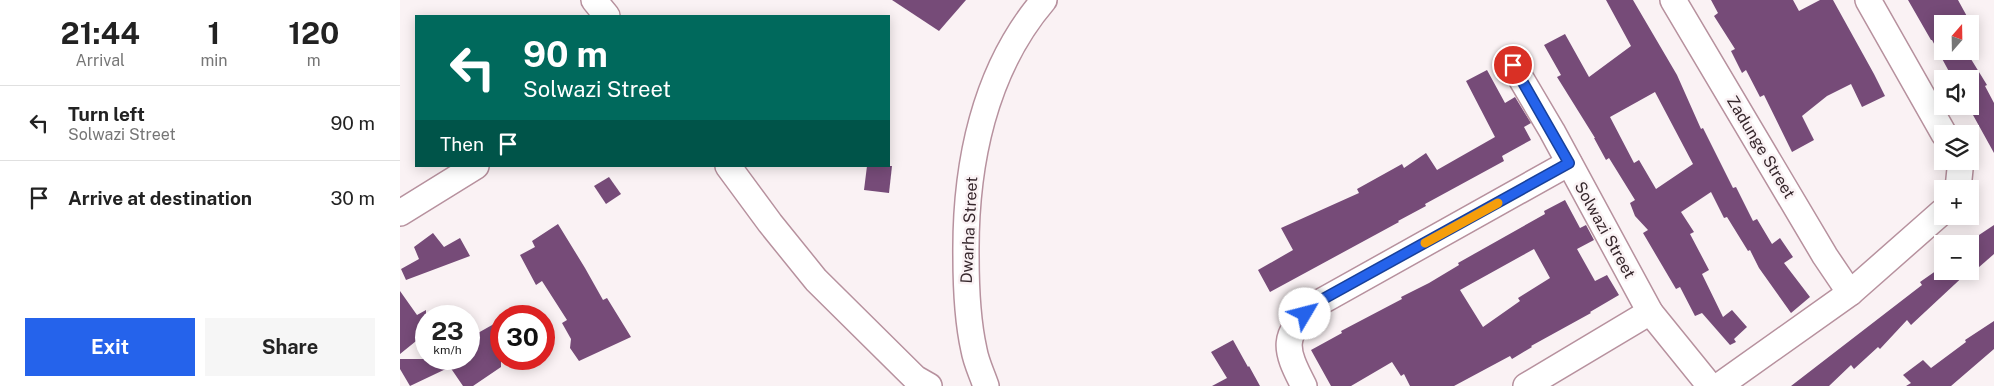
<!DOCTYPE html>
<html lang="en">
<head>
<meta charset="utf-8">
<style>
  :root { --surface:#fff; --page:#f6f6f6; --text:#222; --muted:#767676; --line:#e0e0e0; --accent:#2563eb }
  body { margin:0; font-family:"Public Sans",sans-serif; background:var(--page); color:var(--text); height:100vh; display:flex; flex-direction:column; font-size:19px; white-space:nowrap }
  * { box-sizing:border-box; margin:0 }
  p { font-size:16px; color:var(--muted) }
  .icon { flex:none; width:28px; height:28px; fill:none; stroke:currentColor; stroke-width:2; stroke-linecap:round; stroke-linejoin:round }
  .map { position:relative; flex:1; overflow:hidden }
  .panel { display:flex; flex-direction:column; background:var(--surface); width:400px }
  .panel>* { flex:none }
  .banner { position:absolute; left:15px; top:15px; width:475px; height:152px; border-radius:0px; box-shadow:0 2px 12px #0003; background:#00695c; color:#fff; overflow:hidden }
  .needle { width:32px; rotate:20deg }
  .controls { position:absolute; left:1534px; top:15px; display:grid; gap:10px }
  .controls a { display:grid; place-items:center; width:45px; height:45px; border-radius:0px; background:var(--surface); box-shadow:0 2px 12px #0003; font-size:25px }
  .speed { position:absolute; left:15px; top:305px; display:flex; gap:10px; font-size:25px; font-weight:700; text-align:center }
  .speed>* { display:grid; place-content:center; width:65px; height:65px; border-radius:50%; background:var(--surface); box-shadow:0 2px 12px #0003; line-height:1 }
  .speed small { font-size:12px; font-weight:400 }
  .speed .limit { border:8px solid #d22; background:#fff; color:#111 }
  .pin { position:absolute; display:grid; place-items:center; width:42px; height:42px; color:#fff; margin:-21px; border:2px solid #fff; border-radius:50%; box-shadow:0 1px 5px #0007 }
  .me { position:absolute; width:55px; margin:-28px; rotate:53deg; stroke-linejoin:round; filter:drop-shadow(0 0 4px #0008) }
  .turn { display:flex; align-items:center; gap:18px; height:105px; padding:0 25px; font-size:22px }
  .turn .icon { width:65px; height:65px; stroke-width:2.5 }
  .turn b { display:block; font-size:35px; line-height:42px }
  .then { display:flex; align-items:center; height:48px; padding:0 25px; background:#0003; gap:10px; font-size:19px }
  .eta { display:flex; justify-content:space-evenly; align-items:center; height:85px; text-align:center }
  .eta b { font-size:30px; font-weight:700; line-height:35px }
  .cta { display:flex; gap:10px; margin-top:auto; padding:10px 25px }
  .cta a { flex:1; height:58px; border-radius:0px; background:var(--accent); color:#fff; font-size:20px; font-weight:700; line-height:58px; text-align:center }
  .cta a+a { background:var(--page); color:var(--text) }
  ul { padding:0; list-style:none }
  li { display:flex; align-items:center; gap:15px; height:75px; padding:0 25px; border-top:1px solid var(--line) }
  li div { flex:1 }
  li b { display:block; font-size:19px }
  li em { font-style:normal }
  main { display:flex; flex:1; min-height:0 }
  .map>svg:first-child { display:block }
  .building { fill:#764b78; fill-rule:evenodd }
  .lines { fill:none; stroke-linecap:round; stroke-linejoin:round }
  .minor-casing { stroke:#b7919e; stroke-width:28 }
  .minor { stroke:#fff; stroke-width:25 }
  .route-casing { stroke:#184099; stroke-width:12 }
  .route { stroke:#2563eb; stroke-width:9 }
  .slow { stroke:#f59e0b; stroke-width:9 }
  .labels { text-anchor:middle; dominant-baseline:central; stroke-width:5; stroke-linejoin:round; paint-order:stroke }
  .street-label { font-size:16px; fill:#36272c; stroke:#faf2f4 }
</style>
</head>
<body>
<main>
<section class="panel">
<div class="eta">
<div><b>21:44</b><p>Arrival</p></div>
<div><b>1</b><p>min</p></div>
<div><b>120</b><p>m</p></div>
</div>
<ul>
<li><svg class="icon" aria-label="left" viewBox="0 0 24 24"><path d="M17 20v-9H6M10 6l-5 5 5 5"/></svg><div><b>Turn left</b><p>Solwazi Street</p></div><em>90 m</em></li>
<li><svg class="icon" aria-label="arrive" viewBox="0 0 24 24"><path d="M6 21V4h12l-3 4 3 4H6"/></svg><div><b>Arrive at destination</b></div><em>30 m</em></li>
</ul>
<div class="cta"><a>Exit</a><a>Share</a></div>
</section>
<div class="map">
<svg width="1594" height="386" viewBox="0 0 1594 386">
  <rect width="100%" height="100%" fill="#faf2f4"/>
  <g class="building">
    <polygon points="492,0 566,0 539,31"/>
    <path d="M1206 0H1233L1277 75 1301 129 1303 128 1333 188 1336 187 1353 221 1357 219 1372 244 1380 238 1393 257 1384 263 1410 297 1391 313 1359 268 1350 250 1348 251 1327 217 1324 218 1311 192 1281 212 1294 232 1290 234 1309 270 1302 274 1323 317 1332 310 1347 327 1334 339 1336 342 1330 345 1302 313 1295 316 1280 287 1276 289 1243 233 1248 230 1235 216 1230 203 1235 200 1209 158 1206 160 1194 138H1195L1157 77 1161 75 1144 45 1165 34 1189 77 1231 46ZM1255 92 1293 164 1256 189 1239 160 1234 163 1210 117Z"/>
    <polygon points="1311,0 1393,0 1399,11 1420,0 1433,0 1474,74 1485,96 1462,107 1451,84 1427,96 1402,116 1414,140 1392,152 1364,95 1360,97 1346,70 1342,73 1331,51 1335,49 1314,16 1318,13"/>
    <polygon points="1508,0 1558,0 1569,20 1563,24 1542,24 1542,51 1566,51 1587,85 1585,86 1594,103 1594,153 1568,106 1570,106 1570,79 1553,79 1532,40 1531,40"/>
    <polygon points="1087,70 1105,103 1115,97 1131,123 1124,127 1131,140 1102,156 1104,161 1025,204 1026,206 998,221 999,222 870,292 858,270 893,250 881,228 959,193 957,189 1002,164 1004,168 1026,153 1037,170 1095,137 1066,81"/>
    <polygon points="467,166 492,166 489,193 464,190"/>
    <polygon points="209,177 221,194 206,204 194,186"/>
    <path d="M1165 200 1180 228 1186 225 1194 240 1177 249 1195 281 1207 275 1219 295 1190 312 1191 313 1131 346 1132 347 1112 359 1110 356 1054 386H1010L1004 374 1001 376 992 362 951 386H931L911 350 942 333 941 331 1002 299 1001 297 1029 283 1059 265 1058 263 1145 214 1144 211ZM1134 249 1150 278 1118 298 1120 301 1083 327 1060 290Z"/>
    <polygon points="158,224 185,268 203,300 207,298 231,337 179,361 170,348 171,339 162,323 167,320 142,281 136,285 120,255 135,247 132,241"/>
    <polygon points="1594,225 1594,254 1570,275 1570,241"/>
    <polygon points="33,233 44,247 60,238 70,256 6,280 1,269 19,259 14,247"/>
    <polygon points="1540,268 1542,271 1569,271 1511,325 1507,320 1480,349 1478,347 1454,369 1451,365 1429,386 1391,386 1522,285 1520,282"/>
    <polygon points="0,291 17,315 26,310 26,333 0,354"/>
    <polygon points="101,320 101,367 73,386 63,386 50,367 10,386 0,369 0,359 69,359 69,338"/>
    <polygon points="1594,321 1594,349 1551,386 1506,386 1511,383 1503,375 1523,360 1531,368 1566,342 1565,340"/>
    <polygon points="833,340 848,367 849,366 860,386 812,386 827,378 811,352"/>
  </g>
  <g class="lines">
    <defs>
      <g id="minor">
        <polyline points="194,0 207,16"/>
        <polyline points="1273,0 1425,256 1450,293"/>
        <polyline points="1468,0 1544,134"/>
        <polyline points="1113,65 1152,131 1250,312 1310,386"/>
        <polyline points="328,166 370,223 416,280 515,378 529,386"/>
        <polyline points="1558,189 1560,169 1558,161"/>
        <polyline points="0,213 76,166"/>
        <path d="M586 386C582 374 576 362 574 350 567 319 566 287 566 256 565 165 584 70 644 0"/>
        <path d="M904 386C884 348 881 336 915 305L1169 163"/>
        <polyline points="1126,386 1250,312"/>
        <polyline points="1319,386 1450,293 1542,212"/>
      </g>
    </defs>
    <use href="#minor" class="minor-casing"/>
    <use href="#minor" class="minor"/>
  </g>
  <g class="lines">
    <defs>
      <polyline id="route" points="905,314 914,304 1169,163 1113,65"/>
    </defs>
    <use href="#route" class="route-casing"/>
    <use href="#route" class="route"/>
    <polyline class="slow" points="1025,243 1098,203"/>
  </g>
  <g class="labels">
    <g class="street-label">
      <text transform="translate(1361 147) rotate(59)">Zadunge Street</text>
      <text transform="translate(569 230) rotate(-87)">Dwarha Street</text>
      <text transform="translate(1205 230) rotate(61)">Solwazi Street</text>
    </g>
  </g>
</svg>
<div class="controls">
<a><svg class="needle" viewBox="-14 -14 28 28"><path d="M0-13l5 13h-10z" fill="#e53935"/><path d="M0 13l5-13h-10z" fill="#767676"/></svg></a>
<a><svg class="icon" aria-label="sound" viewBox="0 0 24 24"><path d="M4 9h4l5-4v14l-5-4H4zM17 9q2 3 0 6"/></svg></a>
<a><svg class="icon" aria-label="layers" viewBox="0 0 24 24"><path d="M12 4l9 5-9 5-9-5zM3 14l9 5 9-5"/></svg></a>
<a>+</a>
<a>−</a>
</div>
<div class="speed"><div>23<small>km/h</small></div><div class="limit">30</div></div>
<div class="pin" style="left:1113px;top:65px;background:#d93025"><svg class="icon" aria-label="arrive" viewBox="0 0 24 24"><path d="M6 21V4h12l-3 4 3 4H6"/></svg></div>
<svg class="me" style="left:905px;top:314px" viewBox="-20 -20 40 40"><circle r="19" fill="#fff"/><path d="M0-13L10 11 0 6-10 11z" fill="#2563eb"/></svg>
<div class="banner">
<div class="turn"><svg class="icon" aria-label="left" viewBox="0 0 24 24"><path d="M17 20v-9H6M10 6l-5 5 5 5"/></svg><div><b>90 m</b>Solwazi Street</div></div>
<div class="then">Then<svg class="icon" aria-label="arrive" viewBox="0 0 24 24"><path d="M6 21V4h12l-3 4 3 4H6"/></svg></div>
</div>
</div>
</main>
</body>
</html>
